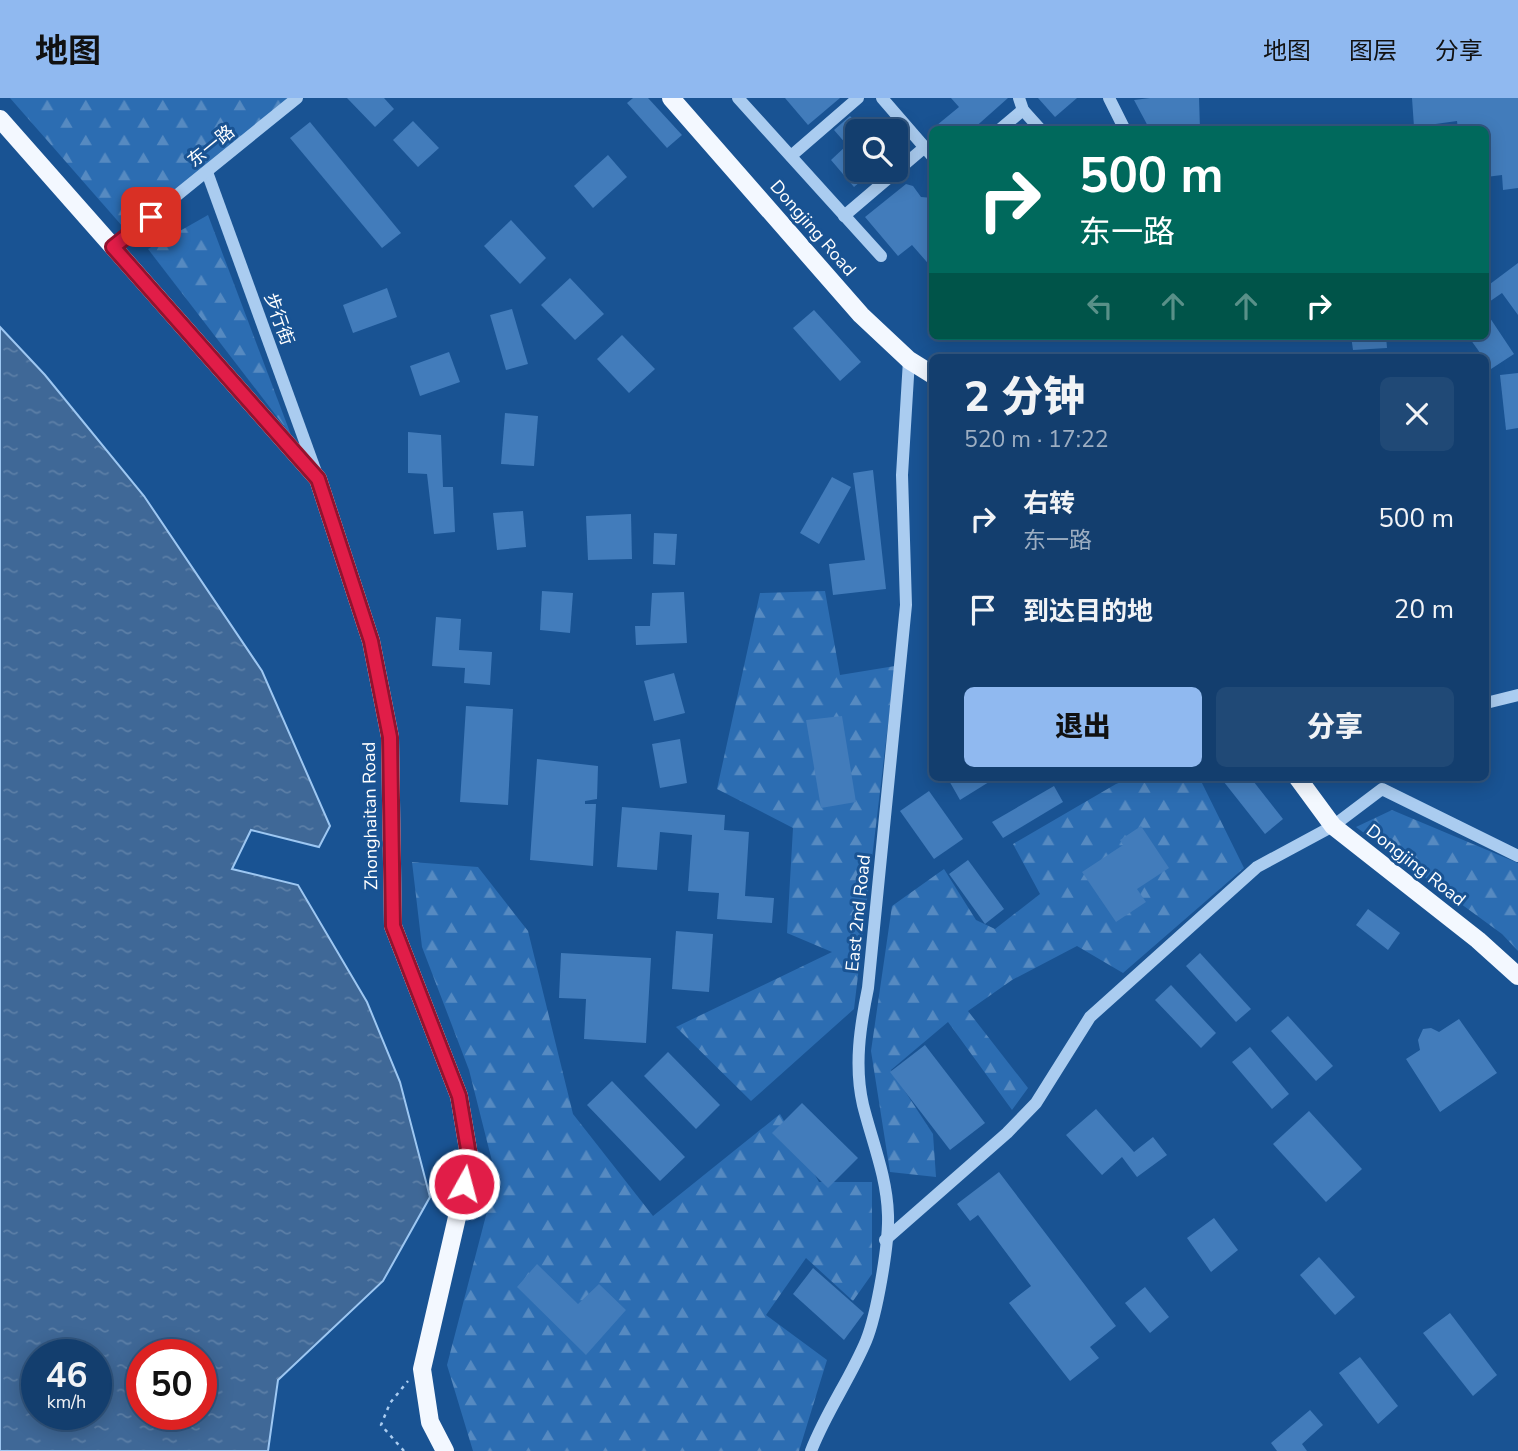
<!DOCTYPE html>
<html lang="zh">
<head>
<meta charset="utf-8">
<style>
  :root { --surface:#133e6e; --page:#204976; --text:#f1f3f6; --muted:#9daec2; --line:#325781; --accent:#90b9f0 }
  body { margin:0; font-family:"Nunito Sans","Noto Sans SC",sans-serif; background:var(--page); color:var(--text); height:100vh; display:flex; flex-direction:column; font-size:26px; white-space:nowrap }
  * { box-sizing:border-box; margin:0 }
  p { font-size:23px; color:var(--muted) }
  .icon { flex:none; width:38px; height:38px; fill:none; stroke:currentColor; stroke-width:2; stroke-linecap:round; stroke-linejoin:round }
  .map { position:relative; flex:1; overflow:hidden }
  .side { position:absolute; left:929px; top:256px; width:560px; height:427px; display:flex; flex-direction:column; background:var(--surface); border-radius:10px; box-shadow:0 4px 18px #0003,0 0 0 2px var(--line) }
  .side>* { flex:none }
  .guide { position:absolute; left:929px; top:28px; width:560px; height:214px; border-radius:10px; box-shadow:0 4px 18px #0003,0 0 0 2px var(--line); background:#00695c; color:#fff; overflow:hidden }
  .buttons { position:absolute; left:845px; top:21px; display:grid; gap:14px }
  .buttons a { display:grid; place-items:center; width:63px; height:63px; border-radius:10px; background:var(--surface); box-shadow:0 4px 18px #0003,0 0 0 2px var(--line); font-size:35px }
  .speed { position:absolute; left:21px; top:1241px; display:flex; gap:14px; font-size:35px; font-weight:700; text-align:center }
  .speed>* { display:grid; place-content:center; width:91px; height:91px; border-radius:50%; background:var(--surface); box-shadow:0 4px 18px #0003,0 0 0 2px var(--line); line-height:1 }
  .speed small { font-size:18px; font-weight:400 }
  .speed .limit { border:10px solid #d22; background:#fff; color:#111 }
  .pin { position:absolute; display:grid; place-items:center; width:60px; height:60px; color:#fff; margin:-30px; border-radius:14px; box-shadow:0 4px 10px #0006 }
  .me { position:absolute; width:77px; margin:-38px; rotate:7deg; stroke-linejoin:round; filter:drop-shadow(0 0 5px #0008) }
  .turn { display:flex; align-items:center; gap:24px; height:147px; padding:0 35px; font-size:32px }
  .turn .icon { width:91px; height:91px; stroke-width:2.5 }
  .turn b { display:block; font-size:49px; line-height:60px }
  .lanes { display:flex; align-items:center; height:66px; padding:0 35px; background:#0003; justify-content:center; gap:35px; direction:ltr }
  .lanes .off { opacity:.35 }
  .round { display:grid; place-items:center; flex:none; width:74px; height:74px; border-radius:10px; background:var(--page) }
  .headline { display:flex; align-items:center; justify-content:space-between; height:119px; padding:0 35px }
  h1 { font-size:42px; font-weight:800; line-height:52px }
  .button { display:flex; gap:14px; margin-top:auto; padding:14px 35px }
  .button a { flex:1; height:80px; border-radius:10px; background:var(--accent); color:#111; font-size:28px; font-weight:800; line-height:80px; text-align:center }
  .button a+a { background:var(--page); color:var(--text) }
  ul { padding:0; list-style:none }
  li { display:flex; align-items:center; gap:21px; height:91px; padding:0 35px }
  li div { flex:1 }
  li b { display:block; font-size:26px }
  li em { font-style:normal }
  header { display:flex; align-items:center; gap:42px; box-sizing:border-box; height:98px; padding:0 35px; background:var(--accent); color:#111 }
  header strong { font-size:33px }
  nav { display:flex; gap:38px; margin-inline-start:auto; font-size:24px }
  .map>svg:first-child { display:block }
  .forest { fill:url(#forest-firs) }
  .water { fill:url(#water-ripples); stroke:#9dc7f2; stroke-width:2; fill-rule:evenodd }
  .building { fill:#427cbb }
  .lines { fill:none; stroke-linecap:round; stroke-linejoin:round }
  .path { stroke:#aaccf0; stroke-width:2.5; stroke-dasharray:3.5 5; stroke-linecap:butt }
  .minor { stroke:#aaccf0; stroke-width:12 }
  .major { stroke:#f3f8ff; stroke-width:18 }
  .route-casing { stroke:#92132f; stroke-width:18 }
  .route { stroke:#e11d48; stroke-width:12 }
  .labels { text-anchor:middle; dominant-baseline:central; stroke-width:6; stroke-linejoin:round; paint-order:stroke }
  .street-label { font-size:18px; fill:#fff; stroke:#195393 }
</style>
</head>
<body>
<header>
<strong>地图</strong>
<nav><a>地图</a><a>图层</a><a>分享</a></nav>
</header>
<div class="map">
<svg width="1518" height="1353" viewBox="0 0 1518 1353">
  <defs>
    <pattern id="forest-firs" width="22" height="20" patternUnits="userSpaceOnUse" patternTransform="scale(1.75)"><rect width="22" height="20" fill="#2c6db2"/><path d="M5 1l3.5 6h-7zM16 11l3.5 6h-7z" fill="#568ac1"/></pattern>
    <pattern id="water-ripples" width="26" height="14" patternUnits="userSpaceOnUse" patternTransform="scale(1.75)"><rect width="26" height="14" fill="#3f6897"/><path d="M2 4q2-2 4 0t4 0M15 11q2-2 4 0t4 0" fill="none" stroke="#5c7fa7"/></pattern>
  </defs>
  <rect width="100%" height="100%" fill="#195393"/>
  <g class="forest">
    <polygon points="10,0 291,0 130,137"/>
    <polygon points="208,117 291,337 148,151"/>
    <polygon points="825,493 840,577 895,568 854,911 751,1003 676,929 832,854 787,835 793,730 717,691 760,495"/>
    <polygon points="1134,679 1199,679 1244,770 1123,875 1077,848 1012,882 968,913 1028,990 1012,1012 948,924 891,972 933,1036 936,1079 890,1074 871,953 892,808 944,771 976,822 995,831 1040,796 1013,746 1116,686"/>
    <polygon points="1392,712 1518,765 1518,853 1502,836 1356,729"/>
    <polygon points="412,764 478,769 528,833 573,1016 653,1118 780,1016 819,1084 872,1084 872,1176 853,1203 806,1160 766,1217 827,1262 799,1353 473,1353 447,1267 496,1079 469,972 422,849"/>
  </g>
  <path class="water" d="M0 229 45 277 144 398 262 573 330 728 319 749 251 732 232 771 298 787 367 904 400 984 430 1099 383 1183 278 1282 268 1353H0ZM37 1256H96V1316H37ZM142 1256H201V1316H142Z"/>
  <g class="building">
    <polygon points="347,0 384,0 394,11 375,29"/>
    <polygon points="633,0 648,0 682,37 667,50 627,5"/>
    <polygon points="785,0 840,0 808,27"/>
    <polygon points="951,0 1008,0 972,32 931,32 959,9"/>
    <polygon points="1038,0 1077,0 1055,19"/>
    <polygon points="1150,0 1199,0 1200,32 1150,32 1134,2"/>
    <polygon points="1412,0 1518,0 1518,90 1503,92 1502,77 1486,79 1486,32 1458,32 1457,23 1414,29"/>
    <polygon points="850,18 864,33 858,33 858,72 874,72 854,89 831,62 847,47 834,32"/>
    <polygon points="413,23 439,50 418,69 393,42"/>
    <polygon points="310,24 401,135 382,150 290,40"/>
    <polygon points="608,57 627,79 593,110 574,88"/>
    <polygon points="906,86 913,88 921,99 933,100 933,171 912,147 898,158 865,119"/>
    <polygon points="511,122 546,160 520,186 484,148"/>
    <polygon points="1518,165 1518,217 1502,195 1486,206 1486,189"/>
    <polygon points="570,180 604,216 575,242 541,207"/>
    <polygon points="387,190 397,219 353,235 343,207"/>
    <polygon points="512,211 528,266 506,272 490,217"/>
    <polygon points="814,212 861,264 840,283 793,230"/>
    <polygon points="1486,214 1514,256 1491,271 1486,259 1483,259 1468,238 1486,238"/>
    <polygon points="622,237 655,271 629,295 597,261"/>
    <polygon points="1351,238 1386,238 1387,250 1353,252"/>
    <polygon points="449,254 460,284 420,298 410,268"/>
    <polygon points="1518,275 1518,330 1506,332 1500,277"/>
    <polygon points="505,315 538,318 534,368 501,366"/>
    <polygon points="408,334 441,337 443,389 453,389 455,434 434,436 427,376 408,375"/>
    <polygon points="873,372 886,491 833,497 829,466 865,462 853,375"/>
    <polygon points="832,379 851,389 819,446 800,435"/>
    <polygon points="523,413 526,449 497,452 493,415"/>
    <polygon points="631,416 632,461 588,462 586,418"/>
    <polygon points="654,435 677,436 675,467 653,466"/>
    <polygon points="542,493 573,495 570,535 540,532"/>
    <polygon points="684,494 687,545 636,547 635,528 650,528 652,495"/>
    <polygon points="436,519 461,521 459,552 492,554 490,587 464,585 465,570 432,568"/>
    <polygon points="674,575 685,615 654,623 644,583"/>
    <polygon points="466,608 513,611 508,707 460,704"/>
    <polygon points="842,618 856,704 821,710 806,622"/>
    <polygon points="680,641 687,685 660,690 652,646"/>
    <polygon points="537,661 598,668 597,701 585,703 585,706 596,706 593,768 530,762"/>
    <polygon points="947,679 997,679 960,702"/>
    <polygon points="1220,679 1250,679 1283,721 1265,736"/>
    <polygon points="1054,688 1063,704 1003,740 992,724"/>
    <polygon points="929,693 963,741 934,761 900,713"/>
    <polygon points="622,709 725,717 724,732 749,734 745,798 774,800 772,825 717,821 719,795 688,793 692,737 660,734 657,772 617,769"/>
    <polygon points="1141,728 1169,770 1137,791 1146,804 1116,824 1082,774 1123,747 1120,742"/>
    <polygon points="968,762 1004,811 985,826 949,776"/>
    <polygon points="1368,811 1400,835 1388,852 1356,827"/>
    <polygon points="676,833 713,836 709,894 672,891"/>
    <polygon points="561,855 651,860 646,945 584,941 586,901 559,900"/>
    <polygon points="1200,855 1251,911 1236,924 1186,868"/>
    <polygon points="1171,887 1216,935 1201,950 1155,902"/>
    <polygon points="1288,918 1333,968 1316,983 1271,933"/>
    <polygon points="1459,921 1497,975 1440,1014 1406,961 1420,952 1418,942 1423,931 1431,930 1439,934"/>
    <polygon points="925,947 985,1025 950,1052 890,974"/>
    <polygon points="1250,949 1289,996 1272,1011 1232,964"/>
    <polygon points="668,954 720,1007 696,1031 644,978"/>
    <polygon points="612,983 685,1059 660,1083 587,1007"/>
    <polygon points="802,1005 858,1060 828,1090 772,1035"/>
    <polygon points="1096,1011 1134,1054 1153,1039 1167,1057 1137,1079 1122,1059 1102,1077 1066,1037"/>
    <polygon points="1309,1013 1362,1071 1326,1104 1273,1046"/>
    <polygon points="999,1074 1116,1228 1090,1249 1099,1260 1070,1283 1009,1205 1031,1188 978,1117 970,1123 957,1106"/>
    <polygon points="1214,1120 1238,1152 1211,1174 1187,1140"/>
    <polygon points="1319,1159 1355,1199 1335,1217 1300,1177"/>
    <polygon points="537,1166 578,1206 599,1186 626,1212 586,1257 517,1189"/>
    <polygon points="813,1170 864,1215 844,1242 793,1196"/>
    <polygon points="1145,1189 1169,1219 1150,1235 1125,1205"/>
    <polygon points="1450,1215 1497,1277 1473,1298 1423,1235"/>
    <polygon points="1360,1259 1398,1308 1378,1326 1339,1275"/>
    <polygon points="1310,1312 1323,1327 1302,1346 1307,1353 1277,1353 1271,1345"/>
  </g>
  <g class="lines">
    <polyline class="path" points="404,1353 381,1327 390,1305 408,1283"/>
    <g class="minor">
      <polyline points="738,0 881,158"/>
      <polyline points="882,0 933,59"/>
      <polyline points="1019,0 1023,12 1041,32"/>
      <polyline points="1109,0 1125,32"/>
      <polyline points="999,32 1023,12"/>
      <polyline points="791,58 858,0"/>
      <polyline points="207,74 316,374"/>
      <polyline points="844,118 925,49"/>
      <polyline points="113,149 297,0"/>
      <polyline points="1486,605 1518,597"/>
      <polyline points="885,1142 1007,1035 1036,1005 1090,919 1257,769 1333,728 1382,691 1518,758"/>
      <path d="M811 1353C826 1314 850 1281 866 1243 877 1216 889 1146 888 1117 887 1079 872 1043 863 1007 854 968 860 929 868 890L906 507 902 377 909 262"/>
    </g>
    <g class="major">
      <polyline points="671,0 861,217 909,262 933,277"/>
      <polyline points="0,21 318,381 371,543 390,639 393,828 459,998 470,1063 422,1271 430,1324 445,1353"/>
      <polyline points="1297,679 1333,728 1478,842 1518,878"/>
    </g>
  </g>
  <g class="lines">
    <defs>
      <polyline id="route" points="151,119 113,149 318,381 371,543 390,639 393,828 459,998 470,1063 464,1086"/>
    </defs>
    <use href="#route" class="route-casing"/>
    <use href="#route" class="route"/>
  </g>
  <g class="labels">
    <g class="street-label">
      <text transform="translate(211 48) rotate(-39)">东一路</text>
      <text transform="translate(813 130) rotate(49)">Dongjing Road</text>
      <text transform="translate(279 221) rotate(70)">步行街</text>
      <text transform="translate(370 718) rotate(-91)">Zhonghaitan Road</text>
      <text transform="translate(1416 767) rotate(38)">Dongjing Road</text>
      <text transform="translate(858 815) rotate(-84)">East 2nd Road</text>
    </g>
  </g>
</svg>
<div class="buttons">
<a><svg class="icon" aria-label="search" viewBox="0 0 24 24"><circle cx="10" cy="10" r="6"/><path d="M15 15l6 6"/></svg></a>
</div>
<div class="speed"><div>46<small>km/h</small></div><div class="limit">50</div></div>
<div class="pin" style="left:151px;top:119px;background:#d93025"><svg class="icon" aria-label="arrive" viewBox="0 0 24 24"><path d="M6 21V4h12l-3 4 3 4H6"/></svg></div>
<svg class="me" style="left:464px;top:1086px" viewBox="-20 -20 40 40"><circle r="17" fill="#e11d48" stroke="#fff" stroke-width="3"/><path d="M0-11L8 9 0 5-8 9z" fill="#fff"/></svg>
<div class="guide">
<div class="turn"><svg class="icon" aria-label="right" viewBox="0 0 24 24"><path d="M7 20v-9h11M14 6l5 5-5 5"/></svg><div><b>500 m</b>东一路</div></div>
<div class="lanes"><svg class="icon off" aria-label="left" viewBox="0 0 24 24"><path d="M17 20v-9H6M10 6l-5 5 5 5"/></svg><svg class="icon off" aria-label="ahead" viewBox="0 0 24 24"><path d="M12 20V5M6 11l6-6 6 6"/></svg><svg class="icon off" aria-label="ahead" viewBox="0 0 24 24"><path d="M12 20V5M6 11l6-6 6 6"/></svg><svg class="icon" aria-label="right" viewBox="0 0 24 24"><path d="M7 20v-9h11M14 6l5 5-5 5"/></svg></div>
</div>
<section class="side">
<div class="headline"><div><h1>2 分钟</h1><p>520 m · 17:22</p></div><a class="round"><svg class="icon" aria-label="close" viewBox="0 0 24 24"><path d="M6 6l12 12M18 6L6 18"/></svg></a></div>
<ul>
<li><svg class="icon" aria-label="right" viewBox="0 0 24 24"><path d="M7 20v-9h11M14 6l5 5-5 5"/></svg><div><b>右转</b><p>东一路</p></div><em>500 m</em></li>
<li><svg class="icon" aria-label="arrive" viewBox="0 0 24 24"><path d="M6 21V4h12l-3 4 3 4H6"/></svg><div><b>到达目的地</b></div><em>20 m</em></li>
</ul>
<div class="button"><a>退出</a><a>分享</a></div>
</section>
</div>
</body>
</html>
